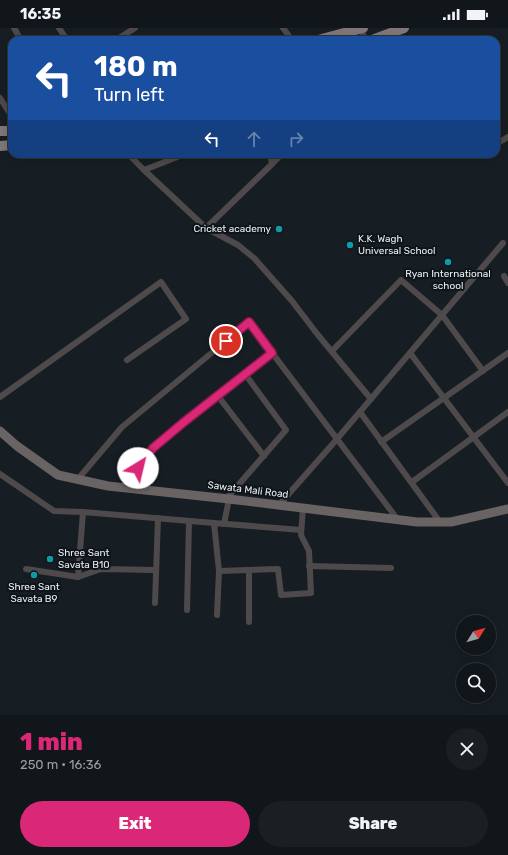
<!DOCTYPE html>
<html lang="en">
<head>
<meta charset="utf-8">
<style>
  :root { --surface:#11161a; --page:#1a1f23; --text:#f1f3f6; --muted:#9c9fa2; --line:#303539; --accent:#db2777 }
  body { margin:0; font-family:Rubik,sans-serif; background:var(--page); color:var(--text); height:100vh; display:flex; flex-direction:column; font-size:15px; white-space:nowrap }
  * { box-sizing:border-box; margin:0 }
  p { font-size:13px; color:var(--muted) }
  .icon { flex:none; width:22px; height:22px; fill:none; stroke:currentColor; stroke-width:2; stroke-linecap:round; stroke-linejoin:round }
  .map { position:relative; height:687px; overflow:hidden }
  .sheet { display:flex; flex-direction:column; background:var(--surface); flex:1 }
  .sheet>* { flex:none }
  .hud { position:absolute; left:8px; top:8px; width:492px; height:122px; border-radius:12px; box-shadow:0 2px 10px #0003,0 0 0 1px var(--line); background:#1a4fa0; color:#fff; overflow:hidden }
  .needle { width:26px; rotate:53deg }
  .buttons { position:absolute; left:456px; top:587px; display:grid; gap:8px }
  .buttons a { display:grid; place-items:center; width:40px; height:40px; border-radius:50%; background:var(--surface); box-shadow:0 2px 10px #0003,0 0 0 1px var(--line); font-size:20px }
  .pin { position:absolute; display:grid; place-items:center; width:34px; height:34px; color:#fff; margin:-17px; border:2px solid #fff; border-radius:50%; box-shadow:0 1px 4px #0007 }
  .me { position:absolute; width:44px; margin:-22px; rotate:36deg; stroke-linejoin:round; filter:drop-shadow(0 0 3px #0008) }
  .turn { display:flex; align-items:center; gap:14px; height:84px; padding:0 20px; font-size:18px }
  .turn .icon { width:52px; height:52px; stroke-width:2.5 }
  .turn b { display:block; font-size:28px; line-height:34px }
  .lanes { display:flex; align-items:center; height:38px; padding:0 20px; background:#0003; justify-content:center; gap:20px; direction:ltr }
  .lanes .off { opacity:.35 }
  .round { display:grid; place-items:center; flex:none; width:42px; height:42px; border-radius:21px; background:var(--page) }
  .headline { display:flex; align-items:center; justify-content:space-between; height:68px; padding:0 20px }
  h1 { font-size:24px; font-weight:800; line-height:30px; color:var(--accent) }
  .action { display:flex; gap:8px; margin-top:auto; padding:8px 20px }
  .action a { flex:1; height:46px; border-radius:24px; background:var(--accent); color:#fff; font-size:16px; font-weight:800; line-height:46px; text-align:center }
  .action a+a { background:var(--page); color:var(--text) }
  .status { display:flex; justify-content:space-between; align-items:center; height:28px; padding:0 20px; background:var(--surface); direction:ltr }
  .status svg { height:11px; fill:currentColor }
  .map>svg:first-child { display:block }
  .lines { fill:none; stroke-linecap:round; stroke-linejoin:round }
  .street { stroke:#4e4a4b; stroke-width:6 }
  .secondary { stroke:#6a6364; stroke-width:9 }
  .primary { stroke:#807778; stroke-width:10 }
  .route-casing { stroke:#8e194d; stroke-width:10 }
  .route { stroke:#db2777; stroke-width:7 }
  .culture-dot { fill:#0f9aa8; stroke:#0e1419; stroke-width:1.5 }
  .labels { text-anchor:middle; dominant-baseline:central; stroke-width:4; stroke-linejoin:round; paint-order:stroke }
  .poi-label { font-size:10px; fill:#eaeff2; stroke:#0e1419; text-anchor:start }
  .street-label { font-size:10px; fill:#eaeff2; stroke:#0e1419 }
</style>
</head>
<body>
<div class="status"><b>16:35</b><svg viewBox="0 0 49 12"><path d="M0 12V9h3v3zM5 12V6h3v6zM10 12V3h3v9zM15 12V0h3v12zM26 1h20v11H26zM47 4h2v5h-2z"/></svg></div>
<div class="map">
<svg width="508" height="687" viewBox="0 0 508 687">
  <rect width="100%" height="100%" fill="#171e23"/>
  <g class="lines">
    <g class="street">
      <polyline points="14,0 21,12"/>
      <polyline points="59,0 67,12"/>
      <polyline points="283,0 292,12"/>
      <polyline points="361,0 365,12"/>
      <polyline points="116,12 135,0"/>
      <polyline points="0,70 12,89"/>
      <polyline points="496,116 508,109"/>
      <polyline points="128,126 144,142 206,200 272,136 270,126"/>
      <polyline points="478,127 480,126"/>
      <polyline points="272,136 282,126"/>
      <polyline points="144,142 185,126"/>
      <polyline points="206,200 238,217 254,230 292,273 318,307 371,371"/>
      <polyline points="504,248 508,255"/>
      <polyline points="332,323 401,252 442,287 483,343"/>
      <polyline points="410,325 508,455"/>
      <polyline points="218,368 264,428"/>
      <polyline points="0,369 161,254 186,291 127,332"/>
      <polyline points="360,384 440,494"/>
      <polyline points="381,414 508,325"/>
      <polyline points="0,446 54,483 83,484"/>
      <polyline points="78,451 122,399 249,294 398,492"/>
      <polyline points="412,454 508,384"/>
      <polyline points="124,460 153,420 184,394 272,325"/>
      <polyline points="227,470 286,402 245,346"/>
      <polyline points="279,477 337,411 503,215"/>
      <polyline points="224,496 229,471"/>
      <polyline points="301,502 214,495 219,543 278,541 281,567 311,565 309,523 301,507 303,480"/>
      <polyline points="309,538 391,540"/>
      <polyline points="26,541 78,549 101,541 155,542"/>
      <polyline points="78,549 83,484 214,495"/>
      <polyline points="155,575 158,490"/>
      <polyline points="187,582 189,493"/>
      <polyline points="217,587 219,543"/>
      <polyline points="249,594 249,543"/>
    </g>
    <polyline class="secondary" points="0,403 17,418 58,447 108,458 229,471 417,494 451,494 508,481"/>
    <g class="primary">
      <polyline points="318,12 363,0"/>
      <polyline points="372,12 404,0"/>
      <polyline points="0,103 12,103"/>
      <polyline points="0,118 12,117"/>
    </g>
  </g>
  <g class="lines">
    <defs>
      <polyline id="route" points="138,440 153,420 184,394 272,325 249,294 226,313"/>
    </defs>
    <use href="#route" class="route-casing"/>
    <use href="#route" class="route"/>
  </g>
  <g class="culture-dot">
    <circle cx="279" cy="201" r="4"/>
    <circle cx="350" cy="217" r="4"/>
    <circle cx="448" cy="234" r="4"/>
    <circle cx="50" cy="531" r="4"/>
    <circle cx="34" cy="547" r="4"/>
  </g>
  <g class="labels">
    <g class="poi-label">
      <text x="271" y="201" text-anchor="end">Cricket academy</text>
      <text x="358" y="211">K.K. Wagh<tspan x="358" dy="12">Universal School</tspan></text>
      <text x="448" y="246" text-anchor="middle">Ryan International<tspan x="448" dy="12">school</tspan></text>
      <text x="58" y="525">Shree Sant<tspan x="58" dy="12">Savata B10</tspan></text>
      <text x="34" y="559" text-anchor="middle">Shree Sant<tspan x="34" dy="12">Savata B9</tspan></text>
    </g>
    <g class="street-label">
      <text transform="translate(248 462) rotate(7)">Sawata Mali Road</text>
    </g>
  </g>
</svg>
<div class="buttons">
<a><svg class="needle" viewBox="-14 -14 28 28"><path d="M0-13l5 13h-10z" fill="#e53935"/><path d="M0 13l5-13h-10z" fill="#9c9fa2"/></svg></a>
<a><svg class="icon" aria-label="search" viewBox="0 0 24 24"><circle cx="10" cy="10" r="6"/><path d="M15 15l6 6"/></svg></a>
</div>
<div class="pin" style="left:226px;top:313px;background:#d93025"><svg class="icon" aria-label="arrive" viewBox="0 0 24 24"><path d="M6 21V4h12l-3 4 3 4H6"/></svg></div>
<svg class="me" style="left:138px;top:440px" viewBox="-20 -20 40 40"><circle r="19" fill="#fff"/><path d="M0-13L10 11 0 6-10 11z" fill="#db2777"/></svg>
<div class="hud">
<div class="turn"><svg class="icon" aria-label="left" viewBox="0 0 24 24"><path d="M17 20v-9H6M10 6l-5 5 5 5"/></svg><div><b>180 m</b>Turn left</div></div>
<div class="lanes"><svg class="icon" aria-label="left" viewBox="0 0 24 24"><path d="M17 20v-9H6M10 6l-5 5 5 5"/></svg><svg class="icon off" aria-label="ahead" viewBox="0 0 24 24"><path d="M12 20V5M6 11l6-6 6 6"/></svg><svg class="icon off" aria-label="right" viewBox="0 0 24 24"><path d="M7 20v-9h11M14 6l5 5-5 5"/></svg></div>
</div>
</div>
<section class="sheet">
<div class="headline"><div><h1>1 min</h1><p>250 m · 16:36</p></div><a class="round"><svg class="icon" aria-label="close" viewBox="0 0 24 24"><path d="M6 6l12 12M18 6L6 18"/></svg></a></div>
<div class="action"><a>Exit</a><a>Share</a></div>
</section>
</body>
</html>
